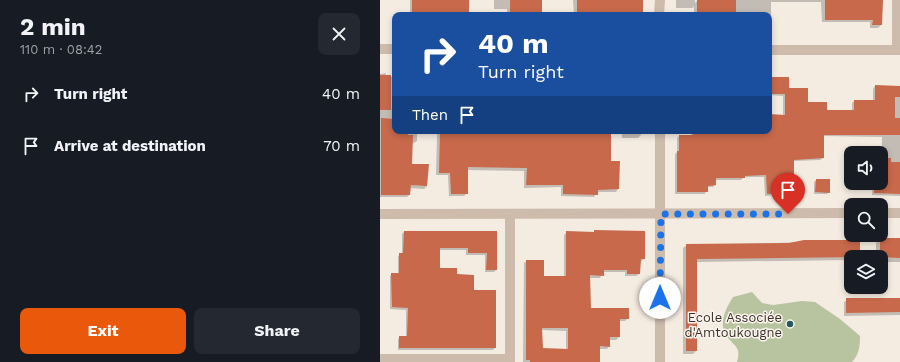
<!DOCTYPE html>
<html lang="en">
<head>
<meta charset="utf-8">
<style>
  :root { --surface:#171b24; --page:#242831; --text:#f1f3f6; --muted:#9ea1a6; --accent:#ea580c }
  body { margin:0; font-family:"Work Sans",sans-serif; background:var(--page); color:var(--text); height:100vh; display:flex; flex-direction:column; font-size:15px; white-space:nowrap }
  * { box-sizing:border-box; margin:0 }
  p { font-size:13px; color:var(--muted) }
  .icon { flex:none; width:22px; height:22px; fill:none; stroke:currentColor; stroke-width:2; stroke-linecap:round; stroke-linejoin:round }
  .map { position:relative; flex:1; overflow:hidden }
  .side { display:flex; flex-direction:column; background:var(--surface); width:380px }
  .side>* { flex:none }
  .top-card { position:absolute; left:12px; top:12px; width:380px; height:122px; border-radius:8px; box-shadow:0 2px 6px #0003; background:#1a4fa0; color:#fff; overflow:hidden }
  .controls { position:absolute; left:464px; top:146px; display:grid; gap:8px }
  .controls a { display:grid; place-items:center; width:44px; height:44px; border-radius:8px; background:var(--surface); box-shadow:0 2px 6px #0003; font-size:20px }
  .pin { position:absolute; display:grid; place-items:center; width:34px; height:34px; color:#fff; margin:-41px -17px; border-radius:50% 50% 50% 0; rotate:-45deg; box-shadow:0 0 4px #0007 }
  .pin .icon { rotate:45deg }
  .me { position:absolute; width:44px; margin:-22px; rotate:0deg; stroke-linejoin:round; filter:drop-shadow(0 0 3px #0008) }
  .turn { display:flex; align-items:center; gap:14px; height:84px; padding:0 20px; font-size:18px }
  .turn .icon { width:52px; height:52px; stroke-width:2.5 }
  .turn b { display:block; font-size:28px; line-height:34px }
  .then { display:flex; align-items:center; height:38px; padding:0 20px; background:#0003; gap:8px; font-size:15px }
  .round { display:grid; place-items:center; flex:none; width:42px; height:42px; border-radius:8px; background:var(--page) }
  .summary { display:flex; align-items:center; justify-content:space-between; height:68px; padding:0 20px }
  h1 { font-size:24px; font-weight:700; line-height:30px }
  .button { display:flex; gap:8px; margin-top:auto; padding:8px 20px }
  .button a { flex:1; height:46px; border-radius:8px; background:var(--accent); color:#fff; font-size:16px; font-weight:700; line-height:46px; text-align:center }
  .button a+a { background:var(--page); color:var(--text) }
  ul { padding:0; list-style:none }
  li { display:flex; align-items:center; gap:12px; height:52px; padding:0 20px }
  li div { flex:1 }
  li b { display:block; font-size:15px }
  li em { font-style:normal }
  main { display:flex; flex:1; min-height:0 }
  .map>svg:first-child { display:block }
  .green { fill:#b8c4a0 }
  .shadow { fill:#0003; fill-rule:evenodd }
  .building { fill:#c8694b; fill-rule:evenodd }
  .lines { fill:none; stroke-linecap:round; stroke-linejoin:round }
  .minor { stroke:#cdbbac; stroke-width:10 }
  .route { stroke:#1a73e8; stroke-width:7; stroke-dasharray:0 12.6 }
  .poi-dot { fill:#1f5a5e; stroke:#fbf5ee; stroke-width:1.5 }
  .labels { text-anchor:middle; dominant-baseline:central; stroke-width:3; stroke-linejoin:round; paint-order:stroke }
  .poi-label { font-size:13px; fill:#3b302b; stroke:#fbf5ee; text-anchor:end }
</style>
</head>
<body>
<main>
<section class="side">
<div class="summary"><div><h1>2 min</h1><p>110 m · 08:42</p></div><a class="round"><svg class="icon" aria-label="close" viewBox="0 0 24 24"><path d="M6 6l12 12M18 6L6 18"/></svg></a></div>
<ul>
<li><svg class="icon" aria-label="right" viewBox="0 0 24 24"><path d="M7 20v-9h11M14 6l5 5-5 5"/></svg><div><b>Turn right</b></div><em>40 m</em></li>
<li><svg class="icon" aria-label="arrive" viewBox="0 0 24 24"><path d="M6 21V4h12l-3 4 3 4H6"/></svg><div><b>Arrive at destination</b></div><em>70 m</em></li>
</ul>
<div class="button"><a>Exit</a><a>Share</a></div>
</section>
<div class="map">
<svg width="520" height="362" viewBox="0 0 520 362">
  <rect width="100%" height="100%" fill="#f4ebe1"/>
  <path class="green" d="M372 292 382 303 393 305 422 301 435 302 460 319 480 336C480 346 479 355 472 362H357C361 348 356 347 348 338 337 325 346 308 353 297Z"/>
  <g class="shadow">
    <polygon points="30,0 88,0 88,12 85,15 30,15"/>
    <polygon points="114,0 161,0 161,15 127,15 127,9 114,9"/>
    <polygon points="193,0 261,0 262,15 194,15"/>
    <polygon points="296,0 315,0 315,3 317,1 345,0 501,0 501,25 498,28 490,28 490,22 442,22 441,2 391,2 391,16 389,19 389,15 314,15 314,6 313,8 296,8"/>
    <polygon points="6,73 6,76 15,77 15,131 230,131 230,162 238,189 236,192 217,192 214,197 181,196 181,187 144,188 144,171 87,170 87,193 84,196 69,196 68,175 56,175 57,133 37,133 37,141 32,144 31,165 48,165 47,186 44,189 30,188 29,195 27,197 0,197 0,74"/>
    <polygon points="389,77 408,78 408,89 427,103 446,111 472,111 472,103 474,101 493,101 493,89 495,86 520,87 520,196 492,195 492,185 473,185 473,183 501,183 502,137 443,136 443,158 440,160 413,161 413,192 411,194 385,196 384,177 364,177 361,180 335,180 335,185 333,187 327,187 325,194 295,194 295,154 297,152 297,138 299,136 311,136 311,131 389,131 389,115 403,116 403,96 389,95"/>
    <polygon points="242,131 261,131 261,135 258,138 242,138"/>
    <polygon points="436,180 449,192 447,194 434,194 434,182"/>
    <polygon points="24,232 116,232 116,270 114,272 105,272 105,255 86,255 86,250 59,250 59,270 76,275 93,291 115,291 115,348 113,350 18,350 18,339 20,337 26,337 26,310 10,309 10,276 12,274 18,274 18,256 22,254 22,234"/>
    <path d="M187 232H264V259L260 262 259 274 256 276H245V272H223L220 278H209L210 309 248 318 245 321H239V337L236 340H229V346L227 349H219V362H143L144 263 147 261 163 277H184V235ZM162 330 186 331V350L162 349Z"/>
    <polygon points="500,239 520,239 520,262 501,262 501,257 496,257 496,243"/>
    <polygon points="479,241 471,260 316,262 316,351 313,354 303,354 303,248 307,245"/>
    <polygon points="467,300 520,300 520,315 464,316 464,302"/>
  </g>
  <g class="building">
    <polygon points="32,0 89,0 89,13 72,13 72,15 32,15"/>
    <rect x="130" y="0" width="32" height="15"/>
    <rect x="197" y="0" width="66" height="15"/>
    <rect x="317" y="0" width="39" height="15"/>
    <polygon points="445,0 503,0 502,25 492,25 493,20 445,20"/>
    <rect x="0" y="75" width="11" height="35"/>
    <polygon points="392,77 409,77 409,88 428,88 428,102 447,102 447,110 474,110 474,100 495,100 495,85 520,86 520,97 515,97 515,118 520,118 520,135 444,135 444,158 414,160 414,192 387,194 386,175 365,176 365,178 336,178 336,185 328,186 328,192 297,192 297,151 299,151 299,135 313,135 313,131 389,131 389,114 405,115 405,94 392,94"/>
    <polygon points="1,118 15,119 15,131 28,131 28,135 33,135 32,164 49,164 47,186 31,185 30,195 1,195"/>
    <polygon points="60,131 231,131 231,161 240,161 239,189 218,190 218,195 183,194 183,185 146,185 147,168 88,167 88,194 71,194 70,173 59,173"/>
    <polygon points="501,158 511,158 511,162 520,162 520,194 494,193 494,183 501,183"/>
    <polygon points="436,179 450,179 450,193 435,192"/>
    <path d="M214 230 265 231V259H261L260 274H247V270H224V276L210 275 211 308H249V319H240V337H230V347L220 346V362H150V360H146V260H164V276H186V231L214 232ZM162 328H188V349L163 348Z"/>
    <polygon points="24,231 117,231 117,270 106,270 107,253 88,253 88,248 60,248 60,268 77,268 77,274 94,275 94,290 116,290 116,348 19,348 19,336 27,336 28,308 12,307 11,273 19,273 19,253 23,253"/>
    <polygon points="500,238 520,238 520,258 500,257"/>
    <polygon points="424,240 480,240 480,257 317,259 317,351 306,351 306,244 409,243"/>
    <polygon points="466,298 520,298 520,312 466,313"/>
  </g>
  <g class="lines">
    <g class="minor">
      <polyline points="517,0 517,50"/>
      <polyline points="279,15 280,0"/>
      <polyline points="0,49 15,49"/>
      <polyline points="389,50 520,50"/>
      <polyline points="501,213 520,213"/>
      <polyline points="0,214 471,213"/>
      <polyline points="0,359 130,359"/>
      <polyline points="130,362 130,214"/>
      <polyline points="280,362 280,131"/>
    </g>
  </g>
  <g class="lines">
    <polyline class="route" points="280,298 281,214 408,214"/>
  </g>
  <circle class="poi-dot" cx="410" cy="324" r="4"/>
  <g class="labels">
    <g class="poi-label">
      <text x="402" y="317">Ecole Associée<tspan x="402" dy="15">d'Amtoukougne</tspan></text>
    </g>
  </g>
</svg>
<div class="controls">
<a><svg class="icon" aria-label="sound" viewBox="0 0 24 24"><path d="M4 9h4l5-4v14l-5-4H4zM17 9q2 3 0 6"/></svg></a>
<a><svg class="icon" aria-label="search" viewBox="0 0 24 24"><circle cx="10" cy="10" r="6"/><path d="M15 15l6 6"/></svg></a>
<a><svg class="icon" aria-label="layers" viewBox="0 0 24 24"><path d="M12 4l9 5-9 5-9-5zM3 14l9 5 9-5"/></svg></a>
</div>
<div class="pin" style="left:408px;top:214px;background:#d93025"><svg class="icon" aria-label="arrive" viewBox="0 0 24 24"><path d="M6 21V4h12l-3 4 3 4H6"/></svg></div>
<svg class="me" style="left:280px;top:298px" viewBox="-20 -20 40 40"><circle r="19" fill="#fff"/><path d="M0-13L10 11 0 6-10 11z" fill="#1a73e8"/></svg>
<div class="top-card">
<div class="turn"><svg class="icon" aria-label="right" viewBox="0 0 24 24"><path d="M7 20v-9h11M14 6l5 5-5 5"/></svg><div><b>40 m</b>Turn right</div></div>
<div class="then">Then<svg class="icon" aria-label="arrive" viewBox="0 0 24 24"><path d="M6 21V4h12l-3 4 3 4H6"/></svg></div>
</div>
</div>
</main>
</body>
</html>
